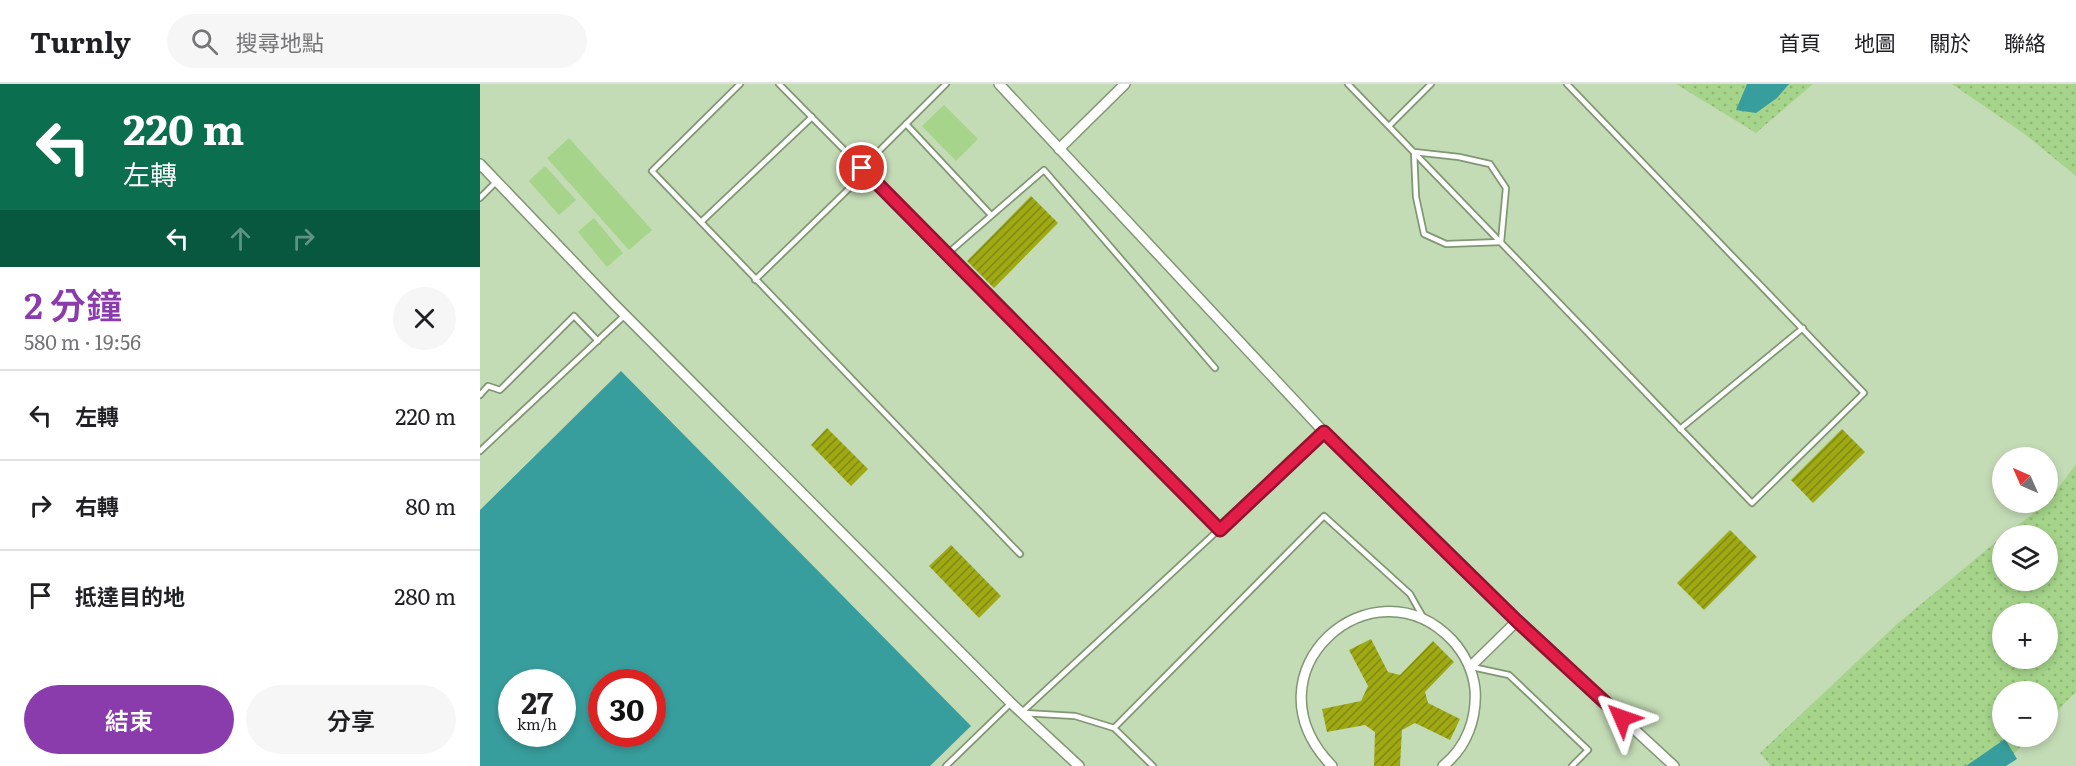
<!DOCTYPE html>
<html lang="zh-TW">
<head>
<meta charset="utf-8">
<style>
  :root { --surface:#fff; --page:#f6f6f6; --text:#202124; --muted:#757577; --line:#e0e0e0; --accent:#8b3cac }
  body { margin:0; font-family:Literata,"Noto Sans TC",serif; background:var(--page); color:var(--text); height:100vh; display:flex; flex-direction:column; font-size:22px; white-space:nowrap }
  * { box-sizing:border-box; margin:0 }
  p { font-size:20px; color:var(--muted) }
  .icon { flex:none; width:33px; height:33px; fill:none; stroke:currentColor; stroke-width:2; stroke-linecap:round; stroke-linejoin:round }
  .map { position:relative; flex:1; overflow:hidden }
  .panel { display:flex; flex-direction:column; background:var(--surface); width:480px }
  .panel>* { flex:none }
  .top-card { background:#0b6e4f; color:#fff; overflow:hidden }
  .needle { width:39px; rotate:315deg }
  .tools { position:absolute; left:1512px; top:363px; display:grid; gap:12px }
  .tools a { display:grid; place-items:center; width:66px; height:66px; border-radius:50%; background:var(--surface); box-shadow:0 3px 9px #0003; font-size:30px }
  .speed { position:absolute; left:18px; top:585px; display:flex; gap:12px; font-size:30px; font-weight:700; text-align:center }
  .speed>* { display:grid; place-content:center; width:78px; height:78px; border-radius:50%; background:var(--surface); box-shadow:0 3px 9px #0003; line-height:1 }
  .speed small { font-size:15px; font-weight:400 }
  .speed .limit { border:9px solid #d22; background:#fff; color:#111 }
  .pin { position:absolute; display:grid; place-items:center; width:51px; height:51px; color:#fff; margin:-26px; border:3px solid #fff; border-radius:50%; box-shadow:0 2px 6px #0007 }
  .me { position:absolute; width:66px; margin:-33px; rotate:313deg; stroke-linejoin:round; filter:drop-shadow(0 0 4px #0008) }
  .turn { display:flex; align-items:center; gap:21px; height:126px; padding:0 24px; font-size:27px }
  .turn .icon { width:78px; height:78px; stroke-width:2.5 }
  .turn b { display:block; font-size:42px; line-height:51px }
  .lanes { display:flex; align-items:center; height:57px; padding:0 24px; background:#0003; justify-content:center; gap:30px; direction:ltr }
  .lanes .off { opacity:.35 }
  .round { display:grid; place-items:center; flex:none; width:63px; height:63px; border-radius:32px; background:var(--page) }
  .overview { display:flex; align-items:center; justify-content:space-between; height:102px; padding:0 24px }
  h1 { font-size:36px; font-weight:600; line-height:45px; color:var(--accent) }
  .button { display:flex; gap:12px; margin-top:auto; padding:12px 24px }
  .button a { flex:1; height:69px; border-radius:36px; background:var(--accent); color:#fff; font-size:24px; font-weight:600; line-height:69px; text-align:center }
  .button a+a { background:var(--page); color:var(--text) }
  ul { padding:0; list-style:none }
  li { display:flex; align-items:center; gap:18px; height:90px; padding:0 24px; border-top:2px solid var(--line) }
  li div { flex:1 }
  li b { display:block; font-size:22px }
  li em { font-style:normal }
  header { display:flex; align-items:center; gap:36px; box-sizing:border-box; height:84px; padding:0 30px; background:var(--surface); border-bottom:2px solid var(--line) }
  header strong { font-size:28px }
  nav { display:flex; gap:33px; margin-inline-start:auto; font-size:21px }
  .search { width:420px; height:54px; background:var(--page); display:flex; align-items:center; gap:15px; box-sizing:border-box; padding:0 21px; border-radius:33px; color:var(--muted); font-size:22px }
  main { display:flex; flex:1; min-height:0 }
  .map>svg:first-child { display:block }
  .grass { fill:url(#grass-dots); fill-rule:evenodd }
  .park { fill:#a5d48a }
  .water { fill:#389e9d; fill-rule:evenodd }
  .building { fill:url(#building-hatch) }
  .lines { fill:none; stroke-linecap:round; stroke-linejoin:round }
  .lane-casing { stroke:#809773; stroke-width:8 }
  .street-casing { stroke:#809773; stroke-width:12 }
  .lane { stroke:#fff; stroke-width:4.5 }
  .street { stroke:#fff; stroke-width:9 }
  .route-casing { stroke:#92132f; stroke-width:15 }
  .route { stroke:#e11d48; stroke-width:10 }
</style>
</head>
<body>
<header>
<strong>Turnly</strong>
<div class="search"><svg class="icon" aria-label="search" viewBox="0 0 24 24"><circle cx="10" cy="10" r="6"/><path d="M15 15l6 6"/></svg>搜尋地點</div>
<nav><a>首頁</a><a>地圖</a><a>關於</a><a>聯絡</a></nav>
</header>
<main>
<section class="panel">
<div class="top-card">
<div class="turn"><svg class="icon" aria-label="left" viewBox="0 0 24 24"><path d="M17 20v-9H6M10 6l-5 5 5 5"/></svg><div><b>220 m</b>左轉</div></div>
<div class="lanes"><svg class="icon" aria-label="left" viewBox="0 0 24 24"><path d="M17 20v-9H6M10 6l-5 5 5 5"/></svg><svg class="icon off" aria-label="ahead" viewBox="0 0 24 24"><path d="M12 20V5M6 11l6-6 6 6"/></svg><svg class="icon off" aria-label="right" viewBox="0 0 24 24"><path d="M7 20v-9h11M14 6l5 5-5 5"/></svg></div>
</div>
<div class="overview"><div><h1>2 分鐘</h1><p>580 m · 19:56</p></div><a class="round"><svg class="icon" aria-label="close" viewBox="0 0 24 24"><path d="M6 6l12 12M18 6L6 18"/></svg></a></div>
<ul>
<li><svg class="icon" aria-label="left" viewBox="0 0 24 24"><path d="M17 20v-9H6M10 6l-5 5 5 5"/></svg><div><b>左轉</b></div><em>220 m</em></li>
<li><svg class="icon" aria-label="right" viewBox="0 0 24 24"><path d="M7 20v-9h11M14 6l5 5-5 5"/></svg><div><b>右轉</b></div><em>80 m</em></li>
<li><svg class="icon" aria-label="arrive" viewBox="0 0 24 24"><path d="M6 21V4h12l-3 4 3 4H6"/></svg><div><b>抵達目的地</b></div><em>280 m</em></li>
</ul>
<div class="button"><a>結束</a><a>分享</a></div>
</section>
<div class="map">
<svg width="1596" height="682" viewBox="0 0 1596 682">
  <defs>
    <pattern id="grass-dots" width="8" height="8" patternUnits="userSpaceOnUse" patternTransform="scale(1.5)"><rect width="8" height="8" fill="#a5d48a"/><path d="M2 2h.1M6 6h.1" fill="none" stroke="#8db676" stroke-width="1.8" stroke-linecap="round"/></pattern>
    <pattern id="building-hatch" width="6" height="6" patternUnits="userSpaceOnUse" patternTransform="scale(1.5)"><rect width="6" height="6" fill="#9ea914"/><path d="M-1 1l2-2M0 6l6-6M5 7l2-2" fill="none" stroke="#808911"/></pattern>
  </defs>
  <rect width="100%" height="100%" fill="#c4dcb6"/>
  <g class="grass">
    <polygon points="1196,0 1333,0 1276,49"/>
    <polygon points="1472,0 1596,0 1596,92 1546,51"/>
    <path d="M1596 380V608L1568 636V608H1522V652L1551 653 1521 682H1291L1280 669 1417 540 1522 453V496H1568V452L1525 451 1568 418ZM1522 530H1568V574H1522Z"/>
  </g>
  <g class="park">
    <polygon points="464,21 498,55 476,77 442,42"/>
    <polygon points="89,54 172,146 149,166 67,74"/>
    <polygon points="65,82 96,116 79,131 49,97"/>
    <polygon points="114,134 143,169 127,183 98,148"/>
  </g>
  <g class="water">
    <polygon points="1267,0 1309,0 1297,14 1276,29 1256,26"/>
    <path d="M141 287 491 642 450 682H0V426ZM32 598H82V650H32ZM122 598H172V650H122Z"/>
    <polygon points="1525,655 1537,675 1526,682 1486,682"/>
  </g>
  <g class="building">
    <polygon points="551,112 578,139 514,204 487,177"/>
    <polygon points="347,344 388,385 371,402 331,361"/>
    <polygon points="1362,345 1385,368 1333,419 1311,396"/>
    <polygon points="1250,446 1277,473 1224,526 1197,499"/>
    <polygon points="471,461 521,512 499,534 449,482"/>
    <polygon points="891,555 908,588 920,591 953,557 974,578 945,608 948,619 980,635 970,656 935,639 922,646 920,682 894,682 895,648 885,641 847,648 842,625 881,617 888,602 869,566"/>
  </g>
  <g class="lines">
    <defs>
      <g id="lane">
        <polyline points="260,0 172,87 540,470"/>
        <polyline points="299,0 740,446"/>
        <polyline points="868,0 1272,419 1384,309 1087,0"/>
        <polyline points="426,40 511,131"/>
        <polyline points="909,42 951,0"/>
        <polygon points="934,68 979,73 1010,80 1026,104 1021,158 966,160 944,150 936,113"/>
        <polyline points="382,84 466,0"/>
        <polyline points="0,114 17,97"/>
        <polyline points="221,138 332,33"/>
        <polyline points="467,170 564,86 735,284"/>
        <polyline points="275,196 386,88"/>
        <polyline points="0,311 8,302 20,306 94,232 118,257"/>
        <polyline points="1200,345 1323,244"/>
        <polyline points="0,367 145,231"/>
        <polyline points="992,583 1029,591 1108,666 1092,682"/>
        <polyline points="541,629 844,348"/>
        <polyline points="544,629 595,632 634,644 673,682"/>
        <polyline points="634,644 844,432 930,510 943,533"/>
        <polyline points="466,682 531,619"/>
      </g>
      <g id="street">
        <polyline points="519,0 844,348 1037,537 1194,682"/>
        <polyline points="579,65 645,0"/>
        <polyline points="0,80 133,219 531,619 599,682"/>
        <polyline points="990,583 1037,537"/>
        <path d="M852 682C761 588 893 473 972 556 984 569 993 587 995 605 997 634 987 663 963 682"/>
      </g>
    </defs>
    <use href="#lane" class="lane-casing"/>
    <use href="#street" class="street-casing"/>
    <use href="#lane" class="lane"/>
    <use href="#street" class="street"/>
  </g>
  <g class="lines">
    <defs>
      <polyline id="route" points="382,84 740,446 844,348 1037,537 1142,634"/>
    </defs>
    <use href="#route" class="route-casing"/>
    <use href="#route" class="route"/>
  </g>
</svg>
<div class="tools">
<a><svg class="needle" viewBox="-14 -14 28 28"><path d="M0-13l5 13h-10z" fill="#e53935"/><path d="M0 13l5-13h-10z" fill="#757577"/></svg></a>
<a><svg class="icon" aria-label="layers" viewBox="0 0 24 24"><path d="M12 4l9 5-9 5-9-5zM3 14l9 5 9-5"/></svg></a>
<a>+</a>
<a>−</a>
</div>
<div class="speed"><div>27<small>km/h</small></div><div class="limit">30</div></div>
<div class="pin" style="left:382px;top:84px;background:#d93025"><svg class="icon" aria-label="arrive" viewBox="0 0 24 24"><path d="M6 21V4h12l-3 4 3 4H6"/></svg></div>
<svg class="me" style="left:1142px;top:634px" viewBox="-20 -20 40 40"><path d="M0-17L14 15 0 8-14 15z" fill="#e11d48" stroke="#fff" stroke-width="4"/></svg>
</div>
</main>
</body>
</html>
